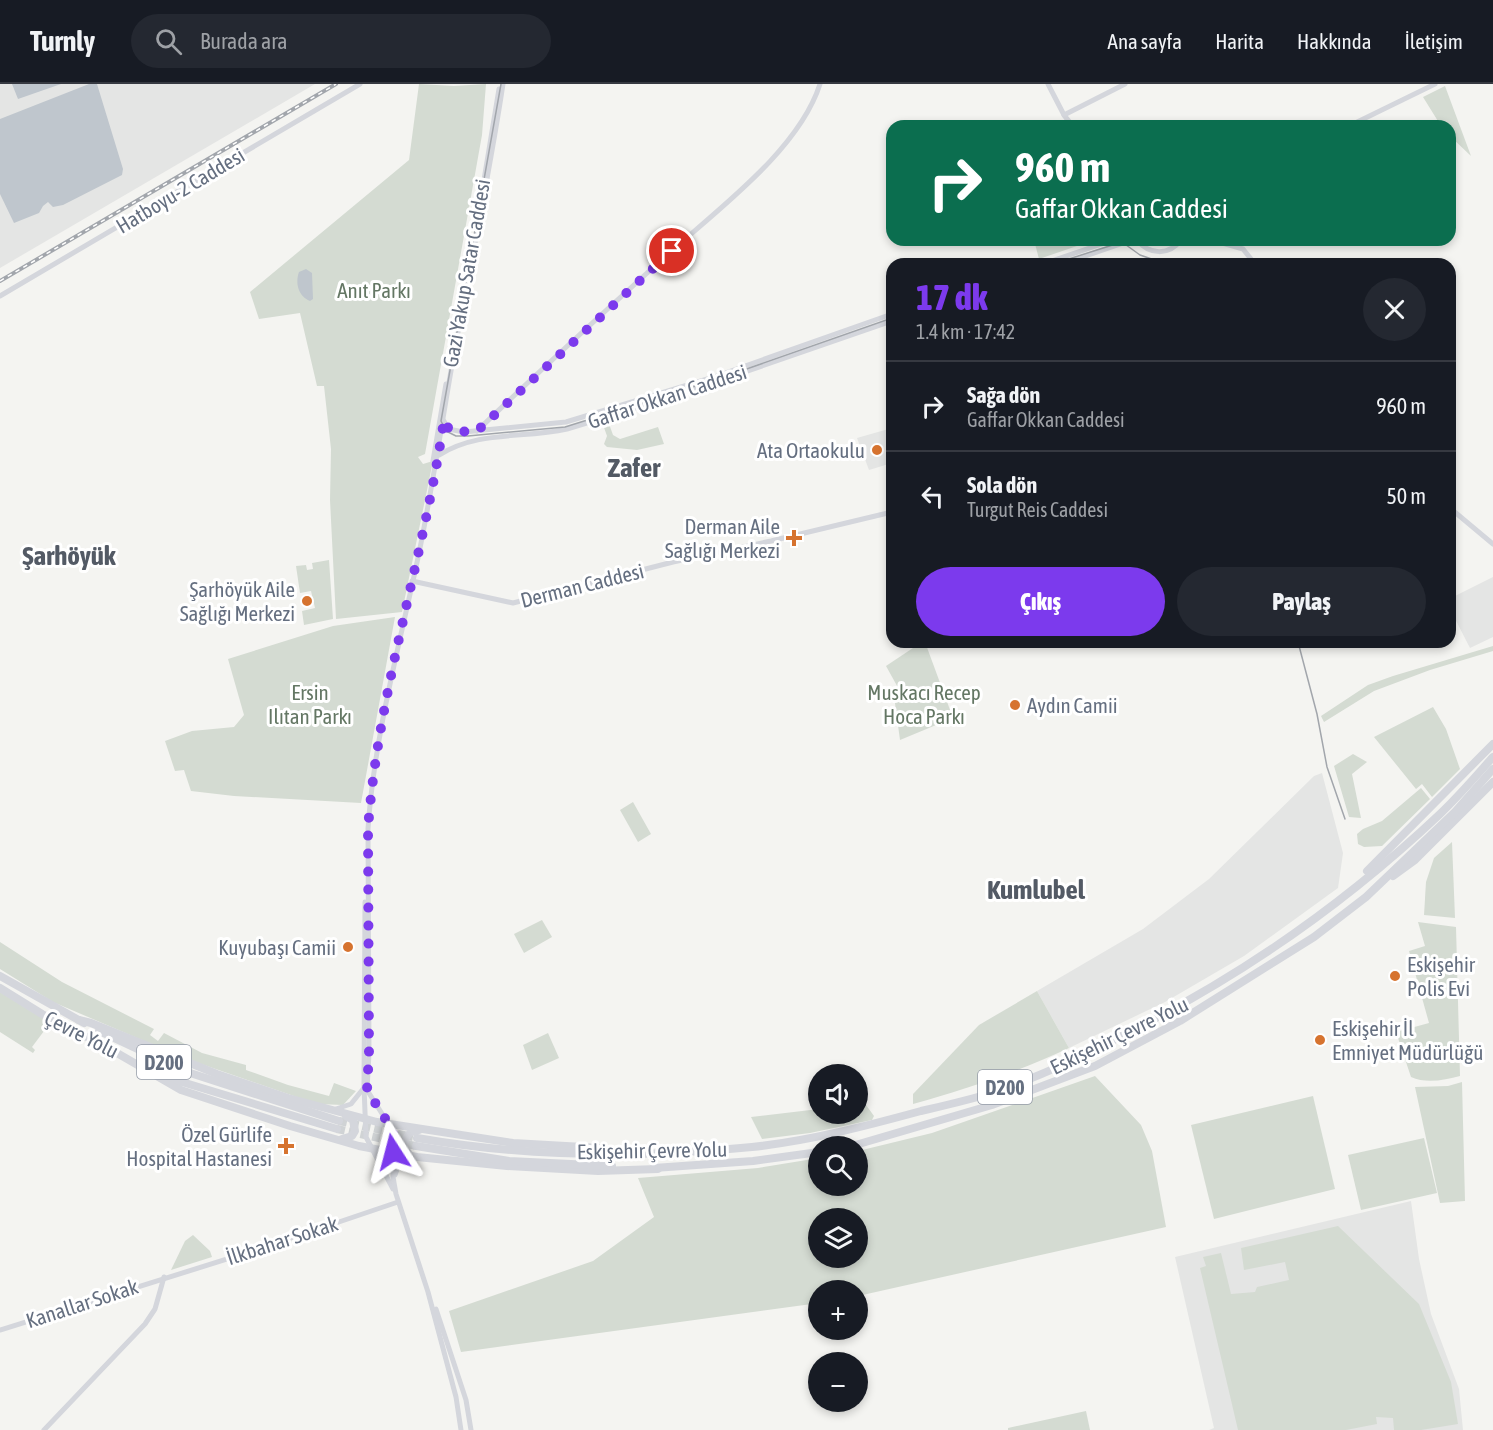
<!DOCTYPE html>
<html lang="tr">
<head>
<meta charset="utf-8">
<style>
  :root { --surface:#171b24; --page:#242831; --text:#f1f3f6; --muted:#9ea1a6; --line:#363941; --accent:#7c3aed }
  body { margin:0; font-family:"Asap Condensed",sans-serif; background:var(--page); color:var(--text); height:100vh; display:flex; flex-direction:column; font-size:22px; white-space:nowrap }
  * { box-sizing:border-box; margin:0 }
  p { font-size:20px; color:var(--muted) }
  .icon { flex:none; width:33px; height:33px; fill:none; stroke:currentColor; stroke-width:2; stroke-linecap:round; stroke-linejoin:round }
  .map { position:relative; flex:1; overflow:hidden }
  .side { position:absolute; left:886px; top:174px; width:570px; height:390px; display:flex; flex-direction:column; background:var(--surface); border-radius:18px; box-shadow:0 3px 9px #0003 }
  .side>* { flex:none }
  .banner { position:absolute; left:886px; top:36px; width:570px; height:126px; border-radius:18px; box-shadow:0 3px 9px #0003; background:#0b6e4f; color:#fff; overflow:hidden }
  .fabs { position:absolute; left:808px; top:980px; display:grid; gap:12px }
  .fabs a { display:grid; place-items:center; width:60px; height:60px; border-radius:50%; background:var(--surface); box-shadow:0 3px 9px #0003; font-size:30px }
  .pin { position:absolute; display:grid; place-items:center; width:51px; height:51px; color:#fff; margin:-26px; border:3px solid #fff; border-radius:50%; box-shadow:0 2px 6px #0007 }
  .me { position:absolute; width:66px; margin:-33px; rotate:351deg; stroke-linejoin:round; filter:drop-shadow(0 0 4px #0008) }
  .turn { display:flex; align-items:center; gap:21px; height:126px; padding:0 30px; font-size:27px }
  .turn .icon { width:78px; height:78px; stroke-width:2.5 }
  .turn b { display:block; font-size:42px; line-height:51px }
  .round { display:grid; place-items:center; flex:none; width:63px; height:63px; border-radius:32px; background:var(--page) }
  .head { display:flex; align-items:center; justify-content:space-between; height:102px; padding:0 30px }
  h1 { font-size:36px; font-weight:800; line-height:45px; color:var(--accent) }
  .primary-button { display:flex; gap:12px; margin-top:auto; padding:12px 30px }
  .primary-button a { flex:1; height:69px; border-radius:36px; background:var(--accent); color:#fff; font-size:24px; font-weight:800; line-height:69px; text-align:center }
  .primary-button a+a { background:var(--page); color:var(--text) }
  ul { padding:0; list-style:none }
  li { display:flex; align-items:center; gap:18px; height:90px; padding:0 30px; border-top:2px solid var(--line) }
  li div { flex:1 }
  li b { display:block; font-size:22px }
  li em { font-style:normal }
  header { display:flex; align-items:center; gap:36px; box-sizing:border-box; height:84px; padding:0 30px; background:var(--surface); border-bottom:2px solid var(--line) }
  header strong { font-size:28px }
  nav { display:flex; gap:33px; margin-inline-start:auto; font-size:21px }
  .search { width:420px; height:54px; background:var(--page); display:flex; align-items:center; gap:15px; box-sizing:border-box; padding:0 21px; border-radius:33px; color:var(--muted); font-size:22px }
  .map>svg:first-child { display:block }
  .built { fill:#e4e5e4 }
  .green { fill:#d4dbd2; fill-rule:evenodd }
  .water { fill:#bfc6cd }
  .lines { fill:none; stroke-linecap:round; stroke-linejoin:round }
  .highway-tunnel { stroke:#d0d3d5; stroke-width:8; stroke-dasharray:8 4; stroke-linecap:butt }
  .secondary { stroke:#d4d6dc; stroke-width:5 }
  .highway { stroke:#d4d6dc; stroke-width:8 }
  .tram { stroke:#a2a6ac; stroke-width:1.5 }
  .rail-casing { stroke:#a2a6ac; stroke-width:4 }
  .rail { stroke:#fff; stroke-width:1.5; stroke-dasharray:4.5; stroke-linecap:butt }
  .route { stroke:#7c3aed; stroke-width:10; stroke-dasharray:0 18 }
  .poi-dot { fill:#d6732f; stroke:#fff; stroke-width:2 }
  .labels { text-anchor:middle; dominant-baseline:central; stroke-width:6; stroke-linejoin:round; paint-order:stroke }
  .shield { fill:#fff; stroke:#939aa6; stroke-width:1.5 }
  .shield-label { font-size:20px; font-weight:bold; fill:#656f80 }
  .street-label { font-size:21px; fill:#656f80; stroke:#fff }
  .park-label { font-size:21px; fill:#647764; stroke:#fff }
  .poi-label { font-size:21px; fill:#656f80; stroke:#fff; text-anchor:end }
  .district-label { font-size:27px; font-weight:bold; fill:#535a65; stroke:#fff }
</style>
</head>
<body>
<header>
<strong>Turnly</strong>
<div class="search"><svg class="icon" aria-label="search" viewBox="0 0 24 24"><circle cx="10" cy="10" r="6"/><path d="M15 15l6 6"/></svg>Burada ara</div>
<nav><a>Ana sayfa</a><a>Harita</a><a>Hakkında</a><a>İletişim</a></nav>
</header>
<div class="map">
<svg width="1493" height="1346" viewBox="0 0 1493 1346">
  <rect width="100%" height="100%" fill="#f4f4f1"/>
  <g class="built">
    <polygon points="0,0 315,0 0,184"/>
    <polygon points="892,344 892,379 869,386 857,354"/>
    <polygon points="1493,493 1493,553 1470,564 1451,527 1451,514"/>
    <polygon points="1322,689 1343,769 1338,804 1244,872 1165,918 1069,964 1037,907 1143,845 1209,795 1314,692"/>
    <polygon points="1411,1117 1419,1175 1431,1230 1459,1305 1463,1346 1209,1346 1214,1344 1175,1173"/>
  </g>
  <g class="green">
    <polygon points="419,0 454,2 486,0 482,51 425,370 418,373 423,380 433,377 402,528 336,535 330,416 331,365 324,302 317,302 300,229 259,235 250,208 409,76"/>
    <polygon points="1445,2 1471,72 1451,53 1450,42 1441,42 1423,13"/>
    <polygon points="1034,156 1075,156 1077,162 1039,175"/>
    <polygon points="608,337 613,351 620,355 658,343 664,360 637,366 607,363 604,360 607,352 602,338"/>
    <polygon points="329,476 333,535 304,541 302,527 315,524 311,507 300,509 296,482 306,481 307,486 313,485 312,479"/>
    <polygon points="395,533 361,719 234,712 191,707 184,686 175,687 165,657 192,647 234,643 244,631 228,575 333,542"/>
    <polygon points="922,558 925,558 953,634 900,656 894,612 901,609 886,582"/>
    <polygon points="1493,562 1493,567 1430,586 1374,607 1324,638 1321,632 1368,601 1393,592"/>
    <polygon points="1433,623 1446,645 1460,685 1432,713 1422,700 1416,705 1374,653"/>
    <polygon points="1353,670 1367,678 1352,690 1361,734 1349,733 1334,682"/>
    <polygon points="1421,704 1430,715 1382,762 1364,763 1358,760 1357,750 1363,745 1382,737"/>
    <polygon points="633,718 651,750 638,758 620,726"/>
    <polygon points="1452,758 1455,834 1424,831 1426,798 1434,774"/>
    <polygon points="542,836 552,853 524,869 514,850"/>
    <path d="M1418 838 1456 843 1460 992C1445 996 1426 1000 1411 993L1396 948 1429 939 1409 867 1425 862Z"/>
    <polygon points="0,858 62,898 154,945 150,951 158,957 164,949 202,969 246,981 246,986 288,1001 329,1012 334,999 356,1007 343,1021 317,1020 184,974 53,918 0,885"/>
    <path d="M1037 907 1069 964C1018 988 967 1005 913 1020V1010L979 941Z"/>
    <polygon points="0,908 50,939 32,963 35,966 33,969 0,948"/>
    <polygon points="548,949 559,974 532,986 523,961"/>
    <path d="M1095 992 1141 1041 1152 1067 1166 1143 858 1212V1206H819V1219L461 1268 449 1227 593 1177 654 1133 638 1094 758 1084 819 1074V1101H858V1067L932 1049ZM819 1134H858V1173H819Z"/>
    <polygon points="1462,998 1465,1117 1440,1119 1415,1003 1448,1002"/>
    <polygon points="858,1010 874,1032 872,1036 810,1049 762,1055 751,1033 819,1025 819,1029 858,1029"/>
    <polygon points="1313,1012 1335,1105 1214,1135 1191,1041"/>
    <polygon points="1424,1054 1437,1109 1361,1126 1348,1071"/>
    <polygon points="1338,1142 1419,1220 1451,1298 1458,1340 1421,1346 1394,1346 1393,1334 1376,1333 1377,1340 1346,1346 1238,1346 1200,1184 1206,1182 1203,1173 1221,1169 1231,1210 1255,1208 1257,1203 1289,1196 1285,1178 1244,1186 1241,1164"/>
    <polygon points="193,1151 210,1167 212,1173 171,1186 185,1157"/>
    <polygon points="1086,1327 1090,1346 1008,1346 1008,1344"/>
  </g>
  <g class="water">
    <polygon points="12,0 61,0 18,15"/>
    <polygon points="89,0 97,0 123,85 122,91 63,121 53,123 48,118 43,122 39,129 14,139 0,110 0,35"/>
    <path d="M306 185 312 189 313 215 310 217C298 212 295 199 299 188Z"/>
  </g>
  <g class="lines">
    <g class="highway-tunnel">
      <polyline points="339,1037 413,1053"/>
      <polyline points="337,1045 416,1062"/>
    </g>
    <g class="secondary">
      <polyline points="1048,0 1064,31 1125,0"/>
      <polyline points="1072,42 1064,31 1073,42"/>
      <polyline points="1349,42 1435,0"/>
      <polyline points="484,96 499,5"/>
      <path d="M1137 156C1149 171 1169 172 1181 156"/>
      <polyline points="1212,156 1243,165 1255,180"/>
      <polyline points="1043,180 1113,156"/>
      <polyline points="1062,180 1132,156"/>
      <polyline points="467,188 473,158"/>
      <polyline points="0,212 360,0"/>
      <polyline points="444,337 448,345 464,348 566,338 714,293 892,230"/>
      <path d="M477 347C539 287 603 229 667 171 718 125 799 66 820 0"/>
      <path d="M439 371C480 346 522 355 567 345L675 312 892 237"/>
      <polyline points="433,377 446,300"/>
      <polyline points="1450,424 1493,460"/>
      <polyline points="412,497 513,519 673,478 771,457 892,428"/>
      <polyline points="365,818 364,1003 366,1053 393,1105"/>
      <polyline points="336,1025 351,1020 363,1005"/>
      <polyline points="395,1091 399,1080 413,1074"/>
      <polyline points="436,1225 466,1316 471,1346"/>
      <polyline points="0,1246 256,1166 398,1118"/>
      <polyline points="44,1346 145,1240 155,1225 164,1193"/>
      <path d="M461 1346 456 1313 428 1208 396 1110 393 1093V1047L367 1006 369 969 368 745C374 652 400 560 419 469 432 406 441 344 452 281 469 187 489 94 503 0"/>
    </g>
    <g class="highway">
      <polyline points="1367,787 1493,660"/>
      <polyline points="1393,792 1415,776 1493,698"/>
      <polyline points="0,892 84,939"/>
      <polyline points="0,904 42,930 112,966"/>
      <polyline points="79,936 91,939 217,990 288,1014 377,1038 513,1059 601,1064"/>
      <polyline points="99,947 184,987 339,1037"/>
      <polyline points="110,965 181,1006 290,1042 359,1062 417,1073 507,1082 598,1087 658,1085"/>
      <polyline points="155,986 182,998 337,1045"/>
      <path d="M417 1054C526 1073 642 1074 752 1063 809 1057 866 1042 921 1027 943 1022 964 1017 985 1011 1036 995 1086 971 1133 946 1246 889 1348 817 1440 730 1459 712 1476 692 1493 673"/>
      <polyline points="342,1055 352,1052 355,1047 353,1036 346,1032"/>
      <polyline points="416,1062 509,1077 612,1082"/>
      <polyline points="852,1062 992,1021 1095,982 1180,937 1314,853 1366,813 1455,728 1493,685"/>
      <path d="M410 1072 404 1063C405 1052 409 1047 419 1046"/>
      <polyline points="654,1084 753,1077 819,1068"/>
    </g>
    <g class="tram">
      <polyline points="501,0 441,337 446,347 456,352 468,352 565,343 715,296 892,234"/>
      <polyline points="1053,180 1122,158 1140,171 1166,180"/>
      <polyline points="1298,558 1317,630 1327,683 1345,735"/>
    </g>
    <defs>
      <polyline id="rail" points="0,197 336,0"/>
    </defs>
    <use href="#rail" class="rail-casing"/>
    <use href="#rail" class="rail"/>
  </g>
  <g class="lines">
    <path class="route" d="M393 1068V1047L367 1006 369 969 368 745C378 607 424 473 444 336L445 341 453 348 477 347 672 167"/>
  </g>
  <g class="poi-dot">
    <circle cx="877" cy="366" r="6"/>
    <path d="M791 445h6v6h6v6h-6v6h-6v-6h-6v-6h6z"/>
    <circle cx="307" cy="517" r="6"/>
    <circle cx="1015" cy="621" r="6"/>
    <circle cx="348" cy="863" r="6"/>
    <circle cx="1395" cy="892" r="6"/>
    <circle cx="1320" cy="956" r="6"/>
    <path d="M283 1053h6v6h6v6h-6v6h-6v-6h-6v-6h6z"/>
  </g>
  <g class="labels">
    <g class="shield">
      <rect x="137" y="961" width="54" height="34" rx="4.5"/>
      <rect x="978" y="986" width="54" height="34" rx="4.5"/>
    </g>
    <g class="shield-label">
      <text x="164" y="978">D200</text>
      <text x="1005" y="1003">D200</text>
    </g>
    <g class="street-label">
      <text transform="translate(180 106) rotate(-31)">Hatboyu-2 Caddesi</text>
      <text transform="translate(466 189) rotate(-80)">Gazi Yakup Satar Caddesi</text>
      <text transform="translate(667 312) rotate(-18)">Gaffar Okkan Caddesi</text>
      <text transform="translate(582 501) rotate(-14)">Derman Caddesi</text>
      <text transform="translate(82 950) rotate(27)">Çevre Yolu</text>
      <text transform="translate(1119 951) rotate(-26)">Eskişehir Çevre Yolu</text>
      <text transform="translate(652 1066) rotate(-1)">Eskişehir Çevre Yolu</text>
      <text transform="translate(282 1156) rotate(-18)">İlkbahar Sokak</text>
      <text transform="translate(82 1219) rotate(-18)">Kanallar Sokak</text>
    </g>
    <g class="park-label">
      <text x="374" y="206">Anıt Parkı</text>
      <text x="310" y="608">Ersin<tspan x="310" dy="24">Ilıtan Parkı</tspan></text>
      <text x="924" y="608">Muskacı Recep<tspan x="924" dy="24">Hoca Parkı</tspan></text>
    </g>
    <g class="poi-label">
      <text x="865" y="366">Ata Ortaokulu</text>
      <text x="780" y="442">Derman Aile<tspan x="780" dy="24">Sağlığı Merkezi</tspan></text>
      <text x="295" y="505">Şarhöyük Aile<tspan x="295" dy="24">Sağlığı Merkezi</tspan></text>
      <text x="1027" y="621" text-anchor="start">Aydın Camii</text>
      <text x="336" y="863">Kuyubaşı Camii</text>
      <text x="1407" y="880" text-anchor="start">Eskişehir<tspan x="1407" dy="24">Polis Evi</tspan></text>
      <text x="1332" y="944" text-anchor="start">Eskişehir İl<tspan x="1332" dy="24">Emniyet Müdürlüğü</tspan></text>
      <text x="272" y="1050">Özel Gürlife<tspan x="272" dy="24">Hospital Hastanesi</tspan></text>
    </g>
    <g class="district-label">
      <text x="634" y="383">Zafer</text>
      <text x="69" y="471">Şarhöyük</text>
      <text x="1036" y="805">Kumlubel</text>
    </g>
  </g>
</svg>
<div class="fabs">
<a><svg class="icon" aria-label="sound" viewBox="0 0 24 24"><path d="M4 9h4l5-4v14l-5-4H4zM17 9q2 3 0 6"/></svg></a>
<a><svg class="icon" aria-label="search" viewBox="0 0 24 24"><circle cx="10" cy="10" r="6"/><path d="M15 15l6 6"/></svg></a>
<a><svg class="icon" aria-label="layers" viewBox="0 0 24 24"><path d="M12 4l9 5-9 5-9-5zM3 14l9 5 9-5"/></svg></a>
<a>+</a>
<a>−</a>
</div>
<div class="pin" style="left:672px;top:167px;background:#d93025"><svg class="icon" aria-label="arrive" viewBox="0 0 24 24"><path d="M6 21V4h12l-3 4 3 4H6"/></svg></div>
<svg class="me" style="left:393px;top:1068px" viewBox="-20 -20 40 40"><path d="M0-17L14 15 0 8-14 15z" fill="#7c3aed" stroke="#fff" stroke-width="4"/></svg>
<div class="banner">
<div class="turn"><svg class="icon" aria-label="right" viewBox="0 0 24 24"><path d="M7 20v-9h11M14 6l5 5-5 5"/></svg><div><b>960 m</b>Gaffar Okkan Caddesi</div></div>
</div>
<section class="side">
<div class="head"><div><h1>17 dk</h1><p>1.4 km · 17:42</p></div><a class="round"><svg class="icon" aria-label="close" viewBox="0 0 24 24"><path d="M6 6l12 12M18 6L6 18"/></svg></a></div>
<ul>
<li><svg class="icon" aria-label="right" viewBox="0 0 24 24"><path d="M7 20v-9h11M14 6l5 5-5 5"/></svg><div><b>Sağa dön</b><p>Gaffar Okkan Caddesi</p></div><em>960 m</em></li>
<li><svg class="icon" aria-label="left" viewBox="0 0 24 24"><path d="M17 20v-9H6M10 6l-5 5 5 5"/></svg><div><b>Sola dön</b><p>Turgut Reis Caddesi</p></div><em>50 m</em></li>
</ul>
<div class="primary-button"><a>Çıkış</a><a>Paylaş</a></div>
</section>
</div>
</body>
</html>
